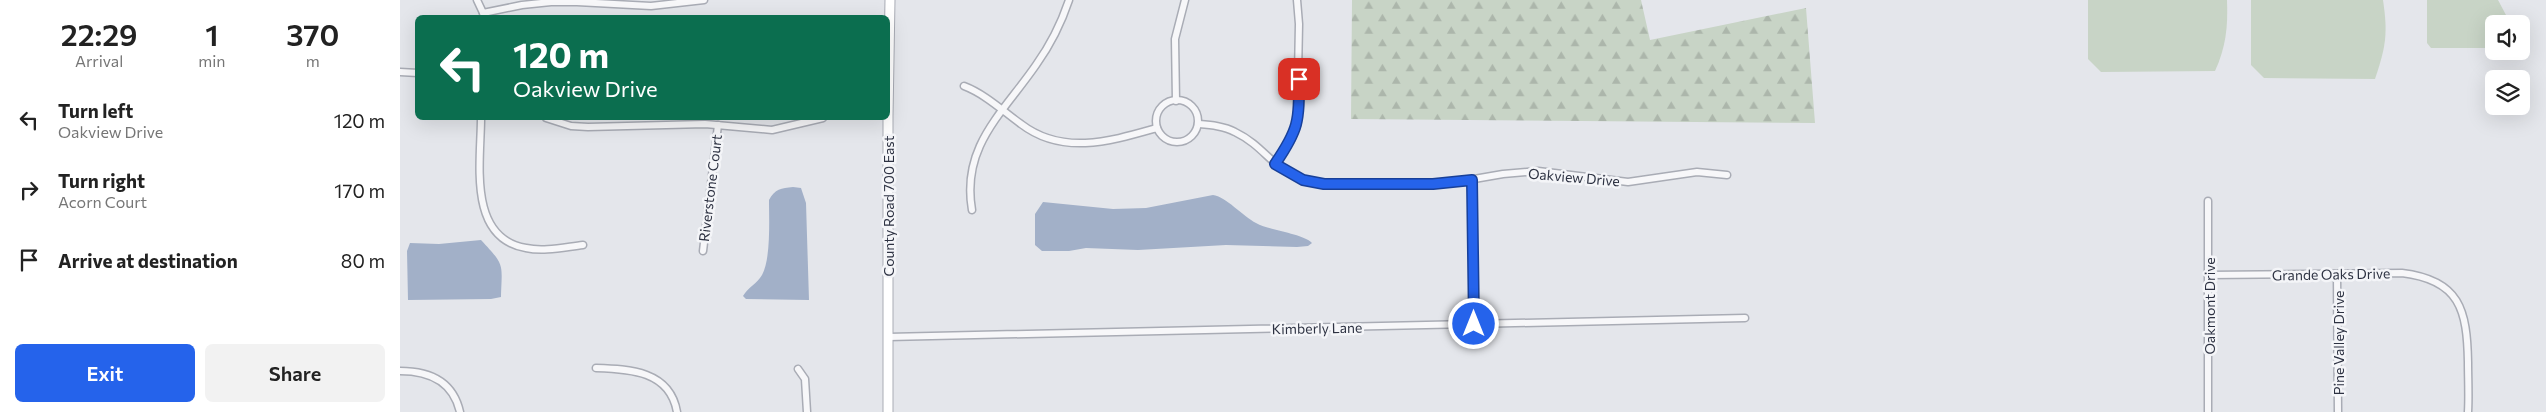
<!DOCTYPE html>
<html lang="en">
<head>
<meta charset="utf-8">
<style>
  :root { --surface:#fff; --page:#f2f2f2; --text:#222; --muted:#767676; --accent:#2563eb }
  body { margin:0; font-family:Commissioner,sans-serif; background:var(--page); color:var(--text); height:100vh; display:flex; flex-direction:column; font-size:19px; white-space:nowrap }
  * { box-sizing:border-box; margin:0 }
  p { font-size:16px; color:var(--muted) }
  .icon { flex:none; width:28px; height:28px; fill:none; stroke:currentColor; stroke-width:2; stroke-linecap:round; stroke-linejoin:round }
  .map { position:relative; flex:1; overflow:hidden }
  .panel { display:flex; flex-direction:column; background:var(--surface); width:400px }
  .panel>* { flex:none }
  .guide { position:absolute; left:15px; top:15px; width:475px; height:105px; border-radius:8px; box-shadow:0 5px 20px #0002; background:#0b6e4f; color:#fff; overflow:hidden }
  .controls { position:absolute; left:2085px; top:15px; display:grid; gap:10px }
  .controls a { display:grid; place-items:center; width:45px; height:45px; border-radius:8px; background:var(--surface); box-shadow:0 5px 20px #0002; font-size:25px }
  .pin { position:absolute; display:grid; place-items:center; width:42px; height:42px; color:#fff; margin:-21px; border-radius:10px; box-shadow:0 2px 8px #0006 }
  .me { position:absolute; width:55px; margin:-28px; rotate:0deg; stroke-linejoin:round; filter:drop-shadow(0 0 4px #0008) }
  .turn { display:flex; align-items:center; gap:18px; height:105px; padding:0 15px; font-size:22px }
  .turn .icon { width:65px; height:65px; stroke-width:2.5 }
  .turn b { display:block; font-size:35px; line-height:42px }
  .eta { display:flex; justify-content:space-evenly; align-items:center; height:85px; text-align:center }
  .eta b { font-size:30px; font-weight:600; line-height:35px }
  .button { display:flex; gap:10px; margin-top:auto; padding:10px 15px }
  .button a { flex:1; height:58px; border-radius:8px; background:var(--accent); color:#fff; font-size:20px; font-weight:600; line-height:58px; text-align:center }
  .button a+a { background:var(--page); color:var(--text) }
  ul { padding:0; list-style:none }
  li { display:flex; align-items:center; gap:15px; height:70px; padding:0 15px }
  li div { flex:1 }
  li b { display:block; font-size:19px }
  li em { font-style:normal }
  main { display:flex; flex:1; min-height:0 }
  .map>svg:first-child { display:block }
  .green { fill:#c8d4c6 }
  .forest { fill:url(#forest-firs) }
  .water { fill:#a2b0c8 }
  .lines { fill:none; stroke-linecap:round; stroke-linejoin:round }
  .street-casing { stroke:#a9acb5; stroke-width:9 }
  .secondary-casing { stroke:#a9acb5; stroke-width:11 }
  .street { stroke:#f7f7f9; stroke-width:6 }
  .secondary { stroke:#fff; stroke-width:9 }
  .route-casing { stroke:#184099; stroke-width:12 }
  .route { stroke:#2563eb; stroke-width:9 }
  .labels { text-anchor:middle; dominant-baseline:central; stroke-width:5; stroke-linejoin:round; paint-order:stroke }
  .street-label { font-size:14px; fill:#2d3242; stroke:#f4f5f8 }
</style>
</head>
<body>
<main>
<section class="panel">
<div class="eta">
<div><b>22:29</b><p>Arrival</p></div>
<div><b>1</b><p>min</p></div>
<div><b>370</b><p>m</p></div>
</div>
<ul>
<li><svg class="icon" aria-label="left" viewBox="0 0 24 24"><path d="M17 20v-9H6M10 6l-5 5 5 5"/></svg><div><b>Turn left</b><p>Oakview Drive</p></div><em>120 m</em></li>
<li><svg class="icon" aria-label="right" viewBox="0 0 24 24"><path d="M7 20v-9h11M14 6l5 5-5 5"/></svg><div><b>Turn right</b><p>Acorn Court</p></div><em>170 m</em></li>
<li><svg class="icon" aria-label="arrive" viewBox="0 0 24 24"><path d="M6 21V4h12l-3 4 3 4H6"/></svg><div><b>Arrive at destination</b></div><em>80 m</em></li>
</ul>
<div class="button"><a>Exit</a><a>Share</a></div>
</section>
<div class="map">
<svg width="2146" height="412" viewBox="0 0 2146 412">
  <defs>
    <pattern id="forest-firs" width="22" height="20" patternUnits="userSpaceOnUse" patternTransform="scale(1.25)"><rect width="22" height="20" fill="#c8d4c6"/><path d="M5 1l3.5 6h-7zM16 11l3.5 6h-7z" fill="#acb6ab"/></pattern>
  </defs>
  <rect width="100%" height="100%" fill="#e4e6eb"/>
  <g class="green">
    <path d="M1688 0H1827C1828 27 1826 47 1815 71L1701 72 1688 59Z"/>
    <path d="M1851 0H1983C1988 34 1986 46 1975 79L1864 78 1851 65Z"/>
    <polygon points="2027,0 2098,0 2106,15 2107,24 2094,24 2094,48 2031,48 2027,43"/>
  </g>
  <polygon class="forest" points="952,0 1241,0 1250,40 1406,8 1415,123 951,119"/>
  <g class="water">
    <path d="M393 187 401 188 406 203 409 300 346 299 343 296C348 287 357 284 362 275 371 259 369 219 369 200 375 189 381 188 393 187Z"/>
    <path d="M813 195C825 196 844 217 856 223 870 231 902 233 912 243L908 246 897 247 826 245 738 250 686 248 669 251H642L635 245V214L643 202 713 209 746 208Z"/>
    <path d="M81 240C105 266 102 262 101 297L91 299 8 300 7 251 10 243 39 244Z"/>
  </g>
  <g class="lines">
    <defs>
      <g id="street">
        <polyline points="77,0 85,17"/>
        <polyline points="83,13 122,5 151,2 177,2 251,6 304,0"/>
        <polyline points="0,72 18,73"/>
        <path d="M564 86C585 94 603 111 621 124 663 156 711 141 757 128"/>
        <circle cx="777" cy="121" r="21"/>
        <polyline points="776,101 775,39 785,0"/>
        <path d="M81 118C81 161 67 238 126 248 144 252 165 247 183 245"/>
        <polyline points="146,118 171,126 188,127 305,124 372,130 423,118"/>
        <path d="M798 124C810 125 824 126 835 132 872 150 873 178 924 183H1051L1103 174 1138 171 1228 182 1297 172 1327 175"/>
        <polyline points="875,164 891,140 897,125 899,24 897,0"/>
        <polyline points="1072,180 1074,324"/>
        <polyline points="1808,201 1808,412"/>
        <path d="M572 210C561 146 603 113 636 65 651 44 661 24 669 0"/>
        <polyline points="303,251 318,125"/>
        <polyline points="1937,274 1938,412"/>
        <path d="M1808 275 2002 273C2060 280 2067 310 2068 362 2068 378 2069 396 2068 412"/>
        <polyline points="488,337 1345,318"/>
        <path d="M196 368C230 369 270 371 277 412"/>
        <polyline points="398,369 405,379 407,412"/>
        <path d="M0 371C29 371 53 381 60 412"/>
      </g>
      <polyline id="secondary" points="488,412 488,116 490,0"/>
    </defs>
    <use href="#street" class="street-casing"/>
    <use href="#secondary" class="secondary-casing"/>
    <use href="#street" class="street"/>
    <use href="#secondary" class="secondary"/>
  </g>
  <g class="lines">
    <defs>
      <path id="route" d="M899 79C899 122 899 129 875 164L903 180 924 184H1033L1072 180 1074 324"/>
    </defs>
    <use href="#route" class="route-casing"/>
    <use href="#route" class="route"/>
  </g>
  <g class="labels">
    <g class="street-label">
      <text transform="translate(1174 177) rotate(5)">Oakview Drive</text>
      <text transform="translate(310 188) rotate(-83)">Riverstone Court</text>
      <text transform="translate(488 206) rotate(-90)">County Road 700 East</text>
      <text transform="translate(1931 274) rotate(-1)">Grande Oaks Drive</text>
      <text transform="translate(1809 306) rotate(-90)">Oakmont Drive</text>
      <text transform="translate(917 328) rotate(-1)">Kimberly Lane</text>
      <text transform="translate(1938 343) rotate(-90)">Pine Valley Drive</text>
    </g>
  </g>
</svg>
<div class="controls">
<a><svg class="icon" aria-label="sound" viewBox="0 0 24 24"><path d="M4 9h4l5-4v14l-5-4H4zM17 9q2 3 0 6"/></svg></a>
<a><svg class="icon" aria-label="layers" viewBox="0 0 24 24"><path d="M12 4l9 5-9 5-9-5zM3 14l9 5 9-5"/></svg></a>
</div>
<div class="pin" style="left:899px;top:79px;background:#d93025"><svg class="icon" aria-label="arrive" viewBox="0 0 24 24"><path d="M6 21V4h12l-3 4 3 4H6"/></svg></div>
<svg class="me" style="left:1074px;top:324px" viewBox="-20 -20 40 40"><circle r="17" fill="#2563eb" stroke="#fff" stroke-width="3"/><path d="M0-11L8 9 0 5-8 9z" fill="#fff"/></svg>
<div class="guide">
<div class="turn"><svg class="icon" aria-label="left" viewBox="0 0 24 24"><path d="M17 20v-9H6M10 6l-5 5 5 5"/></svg><div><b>120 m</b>Oakview Drive</div></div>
</div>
</div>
</main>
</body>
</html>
